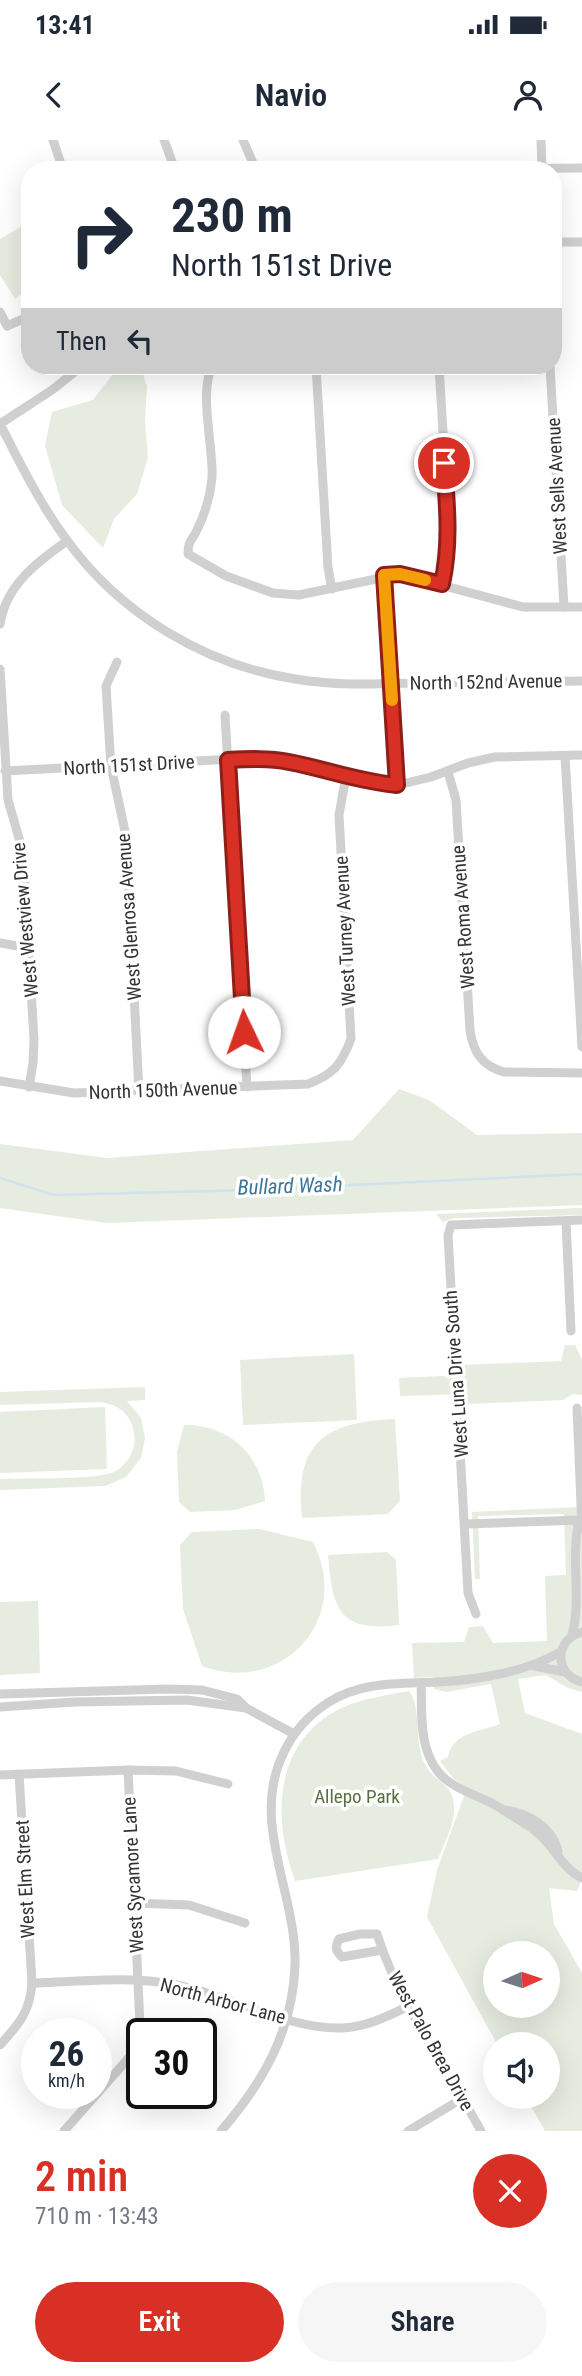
<!DOCTYPE html>
<html lang="en">
<head>
<meta charset="utf-8">
<style>
  :root { --surface:#fff; --page:#f6f6f7; --text:#1f2937; --muted:#747a83; --accent:#d93025 }
  body { margin:0; font-family:"Roboto Condensed",sans-serif; background:var(--page); color:var(--text); height:100vh; display:flex; flex-direction:column; font-size:26px; white-space:nowrap }
  * { box-sizing:border-box; margin:0 }
  p { font-size:23px; color:var(--muted) }
  .icon { flex:none; width:38px; height:38px; fill:none; stroke:currentColor; stroke-width:2; stroke-linecap:round; stroke-linejoin:round }
  .map { position:relative; height:1991px; overflow:hidden }
  .side { display:flex; flex-direction:column; background:var(--surface); flex:1 }
  .side>* { flex:none }
  .banner { position:absolute; left:21px; top:21px; width:541px; height:214px; border-radius:28px; box-shadow:0 7px 28px #0002; background:#fff; color:var(--text); overflow:hidden }
  .needle { width:46px; rotate:87deg }
  .tools { position:absolute; left:483px; top:1801px; display:grid; gap:14px }
  .tools a { display:grid; place-items:center; width:77px; height:77px; border-radius:50%; background:var(--surface); box-shadow:0 7px 28px #0002; font-size:35px }
  .speed { position:absolute; left:21px; top:1878px; display:flex; gap:14px; font-size:35px; font-weight:700; text-align:center }
  .speed>* { display:grid; place-content:center; width:91px; height:91px; border-radius:50%; background:var(--surface); box-shadow:0 7px 28px #0002; line-height:1 }
  .speed small { font-size:18px; font-weight:400 }
  .speed .limit { border:4px solid #111; border-radius:10px; background:#fff; color:#111 }
  .pin { position:absolute; display:grid; place-items:center; width:60px; height:60px; color:#fff; margin:-30px; border:4px solid #fff; border-radius:50%; box-shadow:0 2px 7px #0007 }
  .me { position:absolute; width:77px; margin:-38px; rotate:357deg; stroke-linejoin:round; filter:drop-shadow(0 0 5px #0008) }
  .turn { display:flex; align-items:center; gap:24px; height:147px; padding:0 35px; font-size:32px }
  .turn .icon { width:91px; height:91px; stroke-width:2.5 }
  .turn b { display:block; font-size:49px; line-height:60px }
  .then { display:flex; align-items:center; height:66px; padding:0 35px; background:#0003; gap:14px; font-size:26px }
  .round { display:grid; place-items:center; flex:none; width:74px; height:74px; border-radius:37px; background:var(--page) }
  .head { display:flex; align-items:center; justify-content:space-between; height:119px; padding:0 35px }
  h1 { font-size:42px; font-weight:600; line-height:52px; color:var(--accent) }
  .action { display:flex; gap:14px; margin-top:auto; padding:14px 35px }
  .action a { flex:1; height:80px; border-radius:42px; background:var(--accent); color:#fff; font-size:28px; font-weight:600; line-height:80px; text-align:center }
  .action a+a { background:var(--page); color:var(--text) }
  .status { display:flex; justify-content:space-between; align-items:center; height:49px; padding:0 35px; background:var(--surface); direction:ltr }
  .status svg { height:19px; fill:currentColor }
  header { display:flex; justify-content:space-between; align-items:center; height:91px; padding:0 35px; background:var(--surface); font-size:32px; font-weight:600 }
  .map>svg:first-child { display:block }
  .green { fill:#e6ecdf; fill-rule:evenodd }
  .lines { fill:none; stroke-linecap:round; stroke-linejoin:round }
  .stream { stroke:#cfe2ee; stroke-width:2.5 }
  .minor { stroke:#d0d0d0; stroke-width:9 }
  .route-casing { stroke:#8d1f18; stroke-width:18 }
  .route { stroke:#d93025; stroke-width:12 }
  .slow { stroke:#f59e0b; stroke-width:12 }
  .labels { text-anchor:middle; dominant-baseline:central; stroke-width:7; stroke-linejoin:round; paint-order:stroke }
  .street-label { font-size:19px; fill:#333; stroke:#fff }
  .park-label { font-size:19px; fill:#56703f; stroke:#fff }
  .water-label { font-size:21px; font-style:italic; fill:#3f7597; stroke:#fff }
</style>
</head>
<body>
<div class="status"><b>13:41</b><svg viewBox="0 0 49 12"><path d="M0 12V9h3v3zM5 12V6h3v6zM10 12V3h3v9zM15 12V0h3v12zM26 1h20v11H26zM47 4h2v5h-2z"/></svg></div>
<header><svg class="icon" aria-label="back" viewBox="0 0 24 24"><path d="M15 5l-7 7 7 7"/></svg>Navio<svg class="icon" aria-label="person" viewBox="0 0 24 24"><circle cx="12" cy="8" r="4"/><path d="M4 21q1-7 8-7t8 7"/></svg></header>
<div class="map">
<svg width="582" height="1991" viewBox="0 0 582 1991">
  <rect width="100%" height="100%" fill="#fff"/>
  <g class="green">
    <polygon points="30,84 30,147 15,159 0,135 0,99 24,85"/>
    <polygon points="119,226 140,226 147,246 145,281 148,317 137,354 114,379 103,408 62,365 45,306 52,272 93,260"/>
    <polygon points="399,949 429,960 477,995 582,993 582,1065 107,1083 0,1068 0,1004 107,1018 353,1000"/>
    <polygon points="582,1068 582,1075 454,1078 443,1082 436,1074"/>
    <polygon points="565,1205 575,1205 582,1220 582,1255 573,1254 563,1260 464,1264 463,1254 400,1256 399,1238 462,1235 462,1225 561,1221"/>
    <polygon points="354,1214 357,1280 243,1285 240,1220"/>
    <path d="M145 1247V1260L127 1261 141 1278 145 1298 141 1318 126 1337 105 1346 0 1350V1339C24 1338 97 1340 114 1332 131 1323 139 1303 132 1285 127 1270 113 1263 99 1262L0 1265V1252Z"/>
    <polygon points="105,1267 107,1329 0,1333 0,1272"/>
    <path d="M395 1279 400 1361 388 1374 302 1378C294 1303 324 1282 395 1279Z"/>
    <path d="M184 1285C229 1284 263 1316 265 1361L235 1370 190 1372 179 1362 177 1312Z"/>
    <path d="M582 1367V1552L568 1548 546 1535 518 1539 525 1573 582 1594V1739L577 1751 549 1748 554 1784 582 1833V1991H545L526 1957 548 1956V1904H497L427 1777 437 1730 467 1648 453 1638 440 1621 448 1617C453 1592 479 1592 500 1584L491 1544 446 1552 434 1549 433 1537 414 1538 412 1503 464 1502 469 1487 483 1486 493 1503 547 1501 545 1436 566 1435 564 1374 478 1376 480 1439H475L472 1372ZM495 1813H548V1866H495Z"/>
    <path d="M259 1389 313 1402C353 1479 282 1556 202 1526L183 1469 180 1405 192 1392Z"/>
    <path d="M387 1412 396 1420 399 1485C337 1492 333 1469 328 1415Z"/>
    <polygon points="38,1461 40,1533 0,1535 0,1462"/>
    <path d="M409 1551C423 1571 413 1602 425 1624 433 1642 454 1643 454 1667 455 1683 444 1704 438 1719L295 1741C274 1682 272 1610 332 1573 356 1559 383 1556 409 1551Z"/>
  </g>
  <g class="lines">
    <polyline class="stream" points="0,1038 54,1055 251,1050 582,1034"/>
    <g class="minor">
      <polyline points="53,0 63,30"/>
      <polyline points="164,0 174,27 170,30"/>
      <polyline points="243,0 256,30"/>
      <polyline points="541,0 542,30"/>
      <polyline points="351,30 582,28"/>
      <polyline points="553,102 582,102"/>
      <polyline points="0,172 7,186 30,176"/>
      <path d="M213 226C198 248 214 310 212 338 210 357 205 374 197 390 192 401 188 400 188 414L226 436 273 453 299 455 400 434 523 467H582"/>
      <polyline points="316,226 328,428 332,449"/>
      <polyline points="439,226 449,391 446,424 442,444"/>
      <polyline points="550,226 564,467"/>
      <path d="M0 284C20 323 40 364 66 399 120 474 205 525 295 539 336 546 377 544 417 543 472 542 527 542 582 541"/>
      <polyline points="0,284 52,250 82,226"/>
      <polyline points="384,435 398,645"/>
      <path d="M0 484C6 445 37 422 67 401"/>
      <polyline points="117,522 106,546 111,626 126,696 139,952"/>
      <polyline points="0,529 8,660 23,712 34,900 33,923 29,947"/>
      <polyline points="225,575 247,947"/>
      <polyline points="565,616 582,907"/>
      <polyline points="5,631 254,618 287,621 369,642 398,645 431,637 468,623 495,617 582,615"/>
      <path d="M448 632 456 660 470 890C473 912 482 926 504 932L582 933"/>
      <polyline points="0,803 29,808"/>
      <path d="M0 941 74 953 308 944C334 934 341 925 351 899L339 675 346 636"/>
      <polyline points="566,1081 571,1191"/>
      <polyline points="577,1268 582,1388"/>
      <polyline points="465,1384 582,1380"/>
      <polyline points="476,1474 468,1453 448,1095 451,1085 582,1080"/>
      <path d="M582 1492C554 1499 554 1535 582 1542"/>
      <path d="M572 1495C582 1458 570 1419 579 1381"/>
      <polyline points="534,1526 565,1532"/>
      <path d="M421 1543C422 1564 420 1587 426 1607 438 1651 471 1649 502 1669 512 1676 523 1682 533 1689 553 1703 561 1728 582 1738"/>
      <polyline points="0,1554 167,1549 202,1550 237,1559 246,1568 294,1594"/>
      <polyline points="0,1567 75,1562 187,1560 246,1568"/>
      <polyline points="0,1635 128,1630 176,1631 228,1644"/>
      <path d="M503 1670C527 1672 552 1687 558 1711"/>
      <polyline points="134,1763 189,1765 245,1783"/>
      <path d="M382 1810 342 1817C335 1810 335 1807 339 1799L360 1794H377C399 1864 446 1927 481 1991"/>
      <path d="M32 1843C79 1842 130 1835 177 1845 229 1855 289 1890 343 1888 367 1887 388 1876 409 1866"/>
      <path d="M0 1905C19 1884 30 1872 32 1843L19 1634"/>
      <polyline points="64,1991 134,1912 140,1885 128,1630"/>
      <path d="M221 1991C263 1943 293 1890 295 1825 297 1753 249 1682 284 1612 294 1591 310 1574 329 1562 362 1541 400 1544 438 1542 476 1540 527 1532 560 1512"/>
      <polyline points="408,1991 463,1958"/>
    </g>
  </g>
  <g class="lines">
    <defs>
      <path id="route" d="M244 892 228 620C248 619 269 618 289 622 326 629 360 642 397 645L384 435 400 434 442 444C451 403 447 364 444 323"/>
    </defs>
    <use href="#route" class="route-casing"/>
    <use href="#route" class="route"/>
    <polyline class="slow" points="392,560 384,435 400,434 425,440"/>
  </g>
  <g class="labels">
    <g class="street-label">
      <text transform="translate(557 346) rotate(-93)">West Sells Avenue</text>
      <text transform="translate(486 542) rotate(-1)">North 152nd Avenue</text>
      <text transform="translate(129 625) rotate(-3)">North 151st Drive</text>
      <text transform="translate(129 777) rotate(-94)">West Glenrosa Avenue</text>
      <text transform="translate(463 777) rotate(-94)">West Roma Avenue</text>
      <text transform="translate(25 780) rotate(-95)">West Westview Drive</text>
      <text transform="translate(345 791) rotate(-93)">West Turney Avenue</text>
      <text transform="translate(163 950) rotate(-2)">North 150th Avenue</text>
      <text transform="translate(456 1234) rotate(-94)">West Luna Drive South</text>
      <text transform="translate(133 1735) rotate(-93)">West Sycamore Lane</text>
      <text transform="translate(25 1739) rotate(-93)">West Elm Street</text>
      <text transform="translate(223 1861) rotate(15)">North Arbor Lane</text>
      <text transform="translate(431 1901) rotate(61)">West Palo Brea Drive</text>
    </g>
    <g class="park-label">
      <text x="357" y="1656">Allepo Park</text>
    </g>
    <g class="water-label">
      <text transform="translate(290 1046) rotate(-2)">Bullard Wash</text>
    </g>
  </g>
</svg>
<div class="tools">
<a><svg class="needle" viewBox="-14 -14 28 28"><path d="M0-13l5 13h-10z" fill="#e53935"/><path d="M0 13l5-13h-10z" fill="#747a83"/></svg></a>
<a><svg class="icon" aria-label="sound" viewBox="0 0 24 24"><path d="M4 9h4l5-4v14l-5-4H4zM17 9q2 3 0 6"/></svg></a>
</div>
<div class="speed"><div>26<small>km/h</small></div><div class="limit">30</div></div>
<div class="pin" style="left:444px;top:323px;background:#d93025"><svg class="icon" aria-label="arrive" viewBox="0 0 24 24"><path d="M6 21V4h12l-3 4 3 4H6"/></svg></div>
<svg class="me" style="left:244px;top:892px" viewBox="-20 -20 40 40"><circle r="19" fill="#fff"/><path d="M0-13L10 11 0 6-10 11z" fill="#d93025"/></svg>
<div class="banner">
<div class="turn"><svg class="icon" aria-label="right" viewBox="0 0 24 24"><path d="M7 20v-9h11M14 6l5 5-5 5"/></svg><div><b>230 m</b>North 151st Drive</div></div>
<div class="then">Then<svg class="icon" aria-label="left" viewBox="0 0 24 24"><path d="M17 20v-9H6M10 6l-5 5 5 5"/></svg></div>
</div>
</div>
<section class="side">
<div class="head"><div><h1>2 min</h1><p>710 m · 13:43</p></div><a class="round" style="background:#d93025;color:#fff"><svg class="icon" aria-label="close" viewBox="0 0 24 24"><path d="M6 6l12 12M18 6L6 18"/></svg></a></div>
<div class="action"><a>Exit</a><a>Share</a></div>
</section>
</body>
</html>
